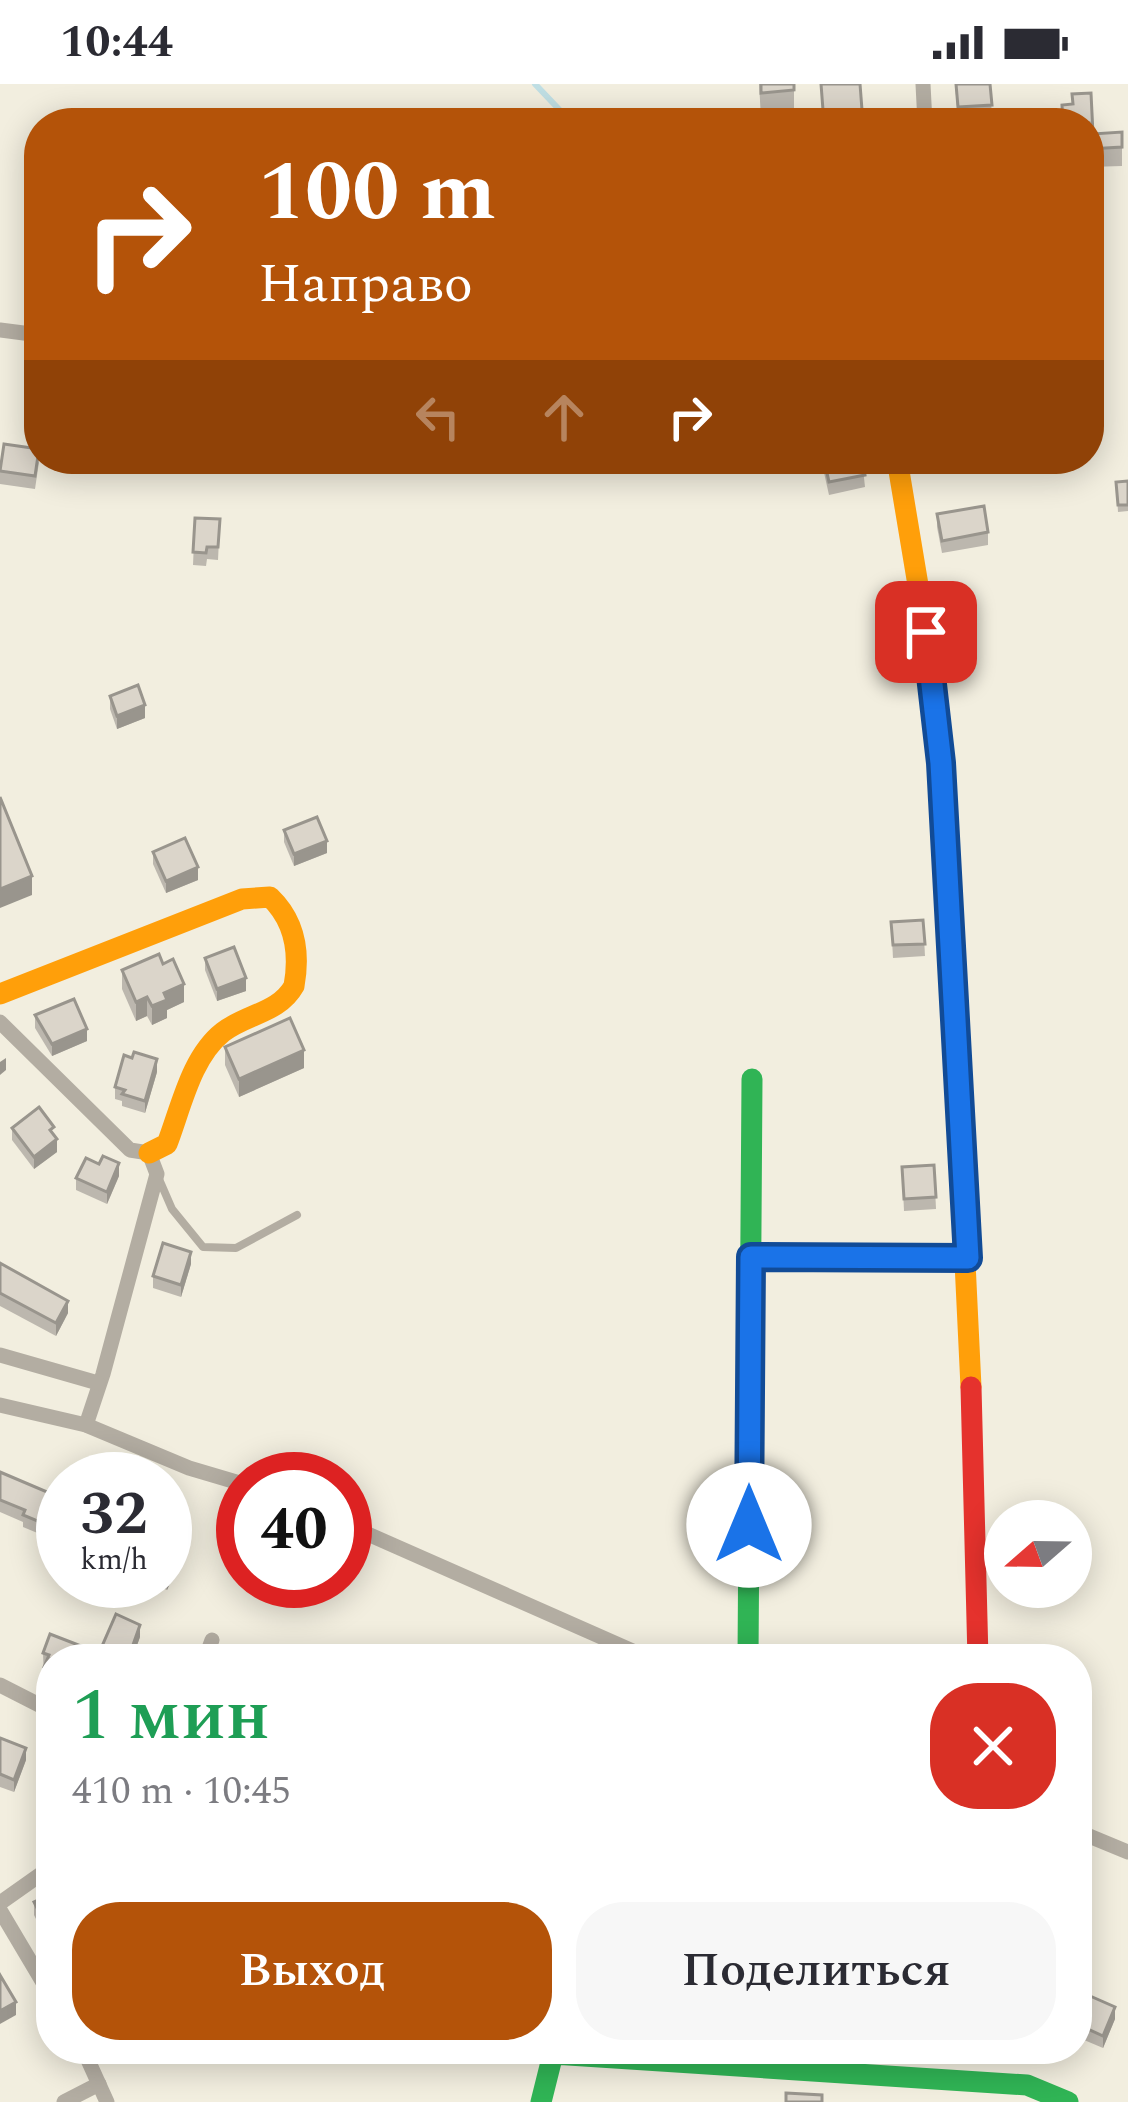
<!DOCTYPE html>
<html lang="ru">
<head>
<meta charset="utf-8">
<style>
  :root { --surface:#fff; --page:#f7f7f7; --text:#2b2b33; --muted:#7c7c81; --accent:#b45309 }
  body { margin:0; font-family:Spectral,serif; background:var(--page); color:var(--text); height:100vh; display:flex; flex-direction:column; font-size:45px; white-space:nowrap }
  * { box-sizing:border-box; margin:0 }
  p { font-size:39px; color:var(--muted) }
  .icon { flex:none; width:66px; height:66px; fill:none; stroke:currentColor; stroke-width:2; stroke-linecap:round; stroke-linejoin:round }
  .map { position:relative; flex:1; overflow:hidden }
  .drawer { position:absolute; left:36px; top:1560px; width:1056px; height:420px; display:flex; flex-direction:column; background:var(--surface); border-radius:48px; box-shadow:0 6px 30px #0003 }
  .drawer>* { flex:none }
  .top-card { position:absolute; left:24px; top:24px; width:1080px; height:366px; border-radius:48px; box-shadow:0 6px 30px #0003; background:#b45309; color:#fff; overflow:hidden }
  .needle { width:78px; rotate:250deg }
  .buttons { position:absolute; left:984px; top:1416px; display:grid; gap:24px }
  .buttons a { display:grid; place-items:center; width:108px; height:108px; border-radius:50%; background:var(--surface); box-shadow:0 6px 30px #0003; font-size:60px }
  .speed { position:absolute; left:36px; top:1368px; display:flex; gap:24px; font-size:60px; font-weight:700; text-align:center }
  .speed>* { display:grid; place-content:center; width:156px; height:156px; border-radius:50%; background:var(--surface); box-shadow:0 6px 30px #0003; line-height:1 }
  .speed small { font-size:30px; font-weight:400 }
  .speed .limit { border:18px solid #d22; background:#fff; color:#111 }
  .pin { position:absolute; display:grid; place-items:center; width:102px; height:102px; color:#fff; margin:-51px; border-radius:24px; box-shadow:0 6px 18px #0006 }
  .me { position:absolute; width:132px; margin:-66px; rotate:0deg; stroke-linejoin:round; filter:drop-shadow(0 0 9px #0008) }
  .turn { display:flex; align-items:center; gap:42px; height:252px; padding:0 36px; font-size:54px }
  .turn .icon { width:156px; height:156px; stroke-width:2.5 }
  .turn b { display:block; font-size:84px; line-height:102px }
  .lanes { display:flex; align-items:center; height:114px; padding:0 36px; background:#0003; justify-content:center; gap:60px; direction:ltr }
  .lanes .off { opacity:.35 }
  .round { display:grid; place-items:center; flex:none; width:126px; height:126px; border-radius:48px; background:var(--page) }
  .head { display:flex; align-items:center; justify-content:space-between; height:204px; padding:0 36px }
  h1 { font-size:72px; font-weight:600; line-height:90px; color:#1e9e55 }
  .button { display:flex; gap:24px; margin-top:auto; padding:24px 36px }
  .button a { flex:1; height:138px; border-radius:48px; background:var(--accent); color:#fff; font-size:48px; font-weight:600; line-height:138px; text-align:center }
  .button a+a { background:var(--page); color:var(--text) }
  .status { display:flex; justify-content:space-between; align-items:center; height:84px; padding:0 60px; background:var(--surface); direction:ltr }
  .status svg { height:33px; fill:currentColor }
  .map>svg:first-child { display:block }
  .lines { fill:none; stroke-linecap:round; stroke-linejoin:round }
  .stream { stroke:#c0dfe4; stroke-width:6 }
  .lane { stroke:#b3ada2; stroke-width:8 }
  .street { stroke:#b3ada2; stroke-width:15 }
  .fast { stroke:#30b455; stroke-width:21 }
  .slow { stroke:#ff9f0a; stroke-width:21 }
  .jam { stroke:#e5322d; stroke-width:21 }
  .wall { fill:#bcb7ae }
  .shaded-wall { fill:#99958d }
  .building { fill:#dbd5ca; stroke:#99958d; stroke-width:3 }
  .route-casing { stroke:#114b97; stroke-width:30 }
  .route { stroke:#1a73e8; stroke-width:21 }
</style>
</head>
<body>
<div class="status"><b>10:44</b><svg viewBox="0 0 49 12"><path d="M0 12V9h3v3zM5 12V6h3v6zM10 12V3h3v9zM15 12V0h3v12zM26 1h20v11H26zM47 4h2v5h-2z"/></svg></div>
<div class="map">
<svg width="1128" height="2018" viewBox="0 0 1128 2018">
  <rect width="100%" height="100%" fill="#f2eedf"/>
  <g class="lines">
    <polyline class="stream" points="535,0 572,39"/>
    <g class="lane">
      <polyline points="159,1095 172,1125 203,1163 236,1164 297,1131"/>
      <polyline points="752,1173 965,1174"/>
    </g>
    <g class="street">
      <polyline points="923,0 925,39"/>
      <polyline points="0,246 39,251"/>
      <polyline points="0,938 130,1066 149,1069 157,1090 103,1290 86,1341"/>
      <polyline points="0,1271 98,1299"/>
      <polyline points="0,1321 86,1341 189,1384 243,1400"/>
      <polyline points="345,1440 651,1575"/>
      <polyline points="205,1575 212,1556"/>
      <polyline points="0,1601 51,1627"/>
      <polyline points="1077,1747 1128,1768"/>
      <polyline points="0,1819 51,1783"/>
      <polyline points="0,1826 51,1912"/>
      <polyline points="83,1965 107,2018"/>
      <polyline points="64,2018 99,2000"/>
    </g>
    <g class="fast">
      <polyline points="748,1575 752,995"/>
      <polyline points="541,2018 553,1970 1027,2001 1068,2018"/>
    </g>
    <g class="slow">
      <polyline points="897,375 933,591 941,679 971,1303"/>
      <path d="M0 910 242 815 270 813C295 837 300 869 294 902 279 929 246 930 223 948 191 973 181 1024 167 1060L149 1069"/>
    </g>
    <polyline class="jam" points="971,1303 978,1575"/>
  </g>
  <g class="wall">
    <polygon points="759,0 794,0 794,31 761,33"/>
    <polygon points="955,0 990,0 992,33 958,36"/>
    <polygon points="1091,9 1093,50 1122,48 1122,82 1089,83 1089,39 1062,39 1062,21 1072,20 1072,10"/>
    <polygon points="92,375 135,375 134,389 92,384"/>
    <polygon points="821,375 862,375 865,403 829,411"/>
    <polygon points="39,378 35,405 0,400 0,387"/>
    <polygon points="1128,397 1128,427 1118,428 1116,398"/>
    <polygon points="937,430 988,448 988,461 942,469 937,443"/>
    <polygon points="195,434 220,435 218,476 207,475 206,482 193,481"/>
    <polygon points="110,612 145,634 117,645 110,625"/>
    <polygon points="284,746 327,769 294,782 284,758"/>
    <polygon points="153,768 198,796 166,809 153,780"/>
    <polygon points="923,836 925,872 893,874 891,838"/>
    <polygon points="205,874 246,907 217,917 205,886"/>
    <polygon points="122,886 184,918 167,926 167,934 152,941 147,932 136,937 122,905"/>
    <polygon points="35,931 87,957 52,972 35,944"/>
    <polygon points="225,963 304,984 239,1013 225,981"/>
    <polygon points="157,988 145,1029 122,1022 122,1017 115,1015 115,1003"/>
    <polygon points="12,1044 54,1052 57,1068 34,1085 12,1056"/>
    <polygon points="934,1081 936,1125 904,1127 902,1083"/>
    <polygon points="119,1092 107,1120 76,1106 76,1094"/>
    <polygon points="0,1179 68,1229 56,1252 0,1222"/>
    <polygon points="191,1180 181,1213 153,1204 153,1192"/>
    <polygon points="0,1388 59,1425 47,1453 23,1443 23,1438 0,1428"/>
    <polygon points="165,1458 180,1477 167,1506 146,1497 165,1497"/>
    <polygon points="140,1553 132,1575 51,1575 51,1598 44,1595 43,1569 99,1569"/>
    <polygon points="0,1654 26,1676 14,1708 0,1703"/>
    <polygon points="51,1810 51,1865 34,1831 34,1818"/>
    <polygon points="1077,1917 1115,1935 1103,1964 1077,1953"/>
    <polygon points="797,1965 824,1965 824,1970 797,1969"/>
    <polygon points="866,1965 887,1965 885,1977 866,1975"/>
  </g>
  <g class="shaded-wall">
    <polygon points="145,621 145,634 117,645 117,632"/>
    <polygon points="327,757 327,769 294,782 294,770"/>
    <polygon points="198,783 198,796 166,809 166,797"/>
    <polygon points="32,792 32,811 0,824 0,805"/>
    <polygon points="246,894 246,907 217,917 217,905"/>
    <polygon points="184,900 184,918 167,926 167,934 152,941 152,922 164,909"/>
    <polygon points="147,913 147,932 136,937 136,918"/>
    <polygon points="87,945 87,957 52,972 52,960"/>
    <polygon points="304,966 304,984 239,1013 239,995"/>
    <polygon points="6,974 6,986 0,991 0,978"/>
    <polygon points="157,975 157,988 145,1029 145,1017"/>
    <polygon points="57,1055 57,1068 34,1085 34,1073"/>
    <polygon points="119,1079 119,1092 107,1120 107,1108"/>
    <polygon points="191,1168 191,1180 181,1213 181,1201"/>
    <polygon points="68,1217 68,1229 56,1252 56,1239"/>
    <polygon points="59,1413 59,1425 47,1453 47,1441"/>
    <polygon points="180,1464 180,1477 167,1506 167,1494"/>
    <polygon points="140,1541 140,1553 132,1575 128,1575"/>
    <polygon points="26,1664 26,1676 14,1708 14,1696"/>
    <polygon points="16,1918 16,1931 0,1940 0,1927"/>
    <polygon points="1115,1923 1115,1935 1103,1964 1103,1952"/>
  </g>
  <g class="building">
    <polygon points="761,0 794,0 794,6 761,9"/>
    <polygon points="821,0 860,0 863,39 824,39"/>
    <polygon points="956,0 990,0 992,21 958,23"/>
    <polygon points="1091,9 1093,50 1122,48 1122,63 1089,65 1089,39 1063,39 1062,21 1073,20 1072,10"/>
    <polygon points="4,360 39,365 35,392 0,387"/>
    <polygon points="824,375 862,375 865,391 829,398"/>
    <polygon points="1128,397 1128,421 1118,421 1116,398"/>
    <polygon points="984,422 988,448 942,457 937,430"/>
    <polygon points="195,434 220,435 218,463 207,463 206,469 193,468"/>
    <polygon points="138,601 145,621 117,632 110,612"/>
    <polygon points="0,713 32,792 0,805"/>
    <polygon points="317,733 327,757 294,770 284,746"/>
    <polygon points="185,754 198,783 166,797 153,768"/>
    <polygon points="923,836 925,860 893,861 891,838"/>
    <polygon points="234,863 246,894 217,905 205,874"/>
    <polygon points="159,870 163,880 173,875 184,900 164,909 167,916 152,922 147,913 136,918 122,886"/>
    <polygon points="74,915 87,945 52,960 35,931"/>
    <polygon points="290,934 304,966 239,995 225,963"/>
    <polygon points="134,968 157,975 145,1017 122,1010 125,1006 115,1003 124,971 132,974"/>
    <polygon points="39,1023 54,1043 50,1046 57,1055 34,1073 12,1044"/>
    <polygon points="103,1072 119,1079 107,1108 76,1094 86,1074 99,1080"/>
    <polygon points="934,1081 936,1113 904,1115 902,1083"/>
    <polygon points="163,1159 191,1168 181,1201 153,1192"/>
    <polygon points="0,1179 68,1217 56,1239 0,1209"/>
    <polygon points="0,1388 59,1413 47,1441 23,1431 25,1426 0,1416"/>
    <polygon points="165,1458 180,1464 167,1494 165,1493"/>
    <polygon points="116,1530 140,1541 128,1575 51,1575 51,1585 44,1583 49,1571 43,1569 50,1550 99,1569"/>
    <polygon points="948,1563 948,1575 916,1575 916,1564"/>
    <polygon points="0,1654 26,1664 14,1696 0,1690"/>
    <polygon points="51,1810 51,1852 34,1818"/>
    <polygon points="0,1891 16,1918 0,1927"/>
    <polygon points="1081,1908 1115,1923 1103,1952 1077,1940 1077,1917"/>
    <polygon points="786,2009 822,2011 822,2018 786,2018"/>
  </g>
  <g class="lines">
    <defs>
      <polyline id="route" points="749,1441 751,1173 968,1174 941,679 926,548"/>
    </defs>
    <use href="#route" class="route-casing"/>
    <use href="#route" class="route"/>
  </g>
</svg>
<div class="buttons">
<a><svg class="needle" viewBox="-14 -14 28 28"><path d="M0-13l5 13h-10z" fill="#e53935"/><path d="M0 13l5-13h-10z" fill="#7c7c81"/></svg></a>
</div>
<div class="speed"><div>32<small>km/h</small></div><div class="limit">40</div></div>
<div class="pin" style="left:926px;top:548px;background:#d93025"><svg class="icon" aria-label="arrive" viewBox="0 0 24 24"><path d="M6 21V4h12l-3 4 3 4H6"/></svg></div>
<svg class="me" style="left:749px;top:1441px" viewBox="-20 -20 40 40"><circle r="19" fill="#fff"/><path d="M0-13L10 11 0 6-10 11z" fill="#1a73e8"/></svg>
<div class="top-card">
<div class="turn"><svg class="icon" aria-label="right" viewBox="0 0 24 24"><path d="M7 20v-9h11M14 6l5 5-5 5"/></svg><div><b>100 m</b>Направо</div></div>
<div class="lanes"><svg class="icon off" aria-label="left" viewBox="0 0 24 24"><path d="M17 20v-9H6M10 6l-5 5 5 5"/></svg><svg class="icon off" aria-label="ahead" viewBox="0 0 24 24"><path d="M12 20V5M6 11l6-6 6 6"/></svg><svg class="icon" aria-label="right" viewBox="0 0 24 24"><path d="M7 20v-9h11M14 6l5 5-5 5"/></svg></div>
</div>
<section class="drawer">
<div class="head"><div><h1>1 мин</h1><p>410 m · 10:45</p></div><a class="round" style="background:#d93025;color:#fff"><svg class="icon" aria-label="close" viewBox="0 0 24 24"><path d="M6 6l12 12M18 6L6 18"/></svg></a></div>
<div class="button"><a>Выход</a><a>Поделиться</a></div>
</section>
</div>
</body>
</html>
